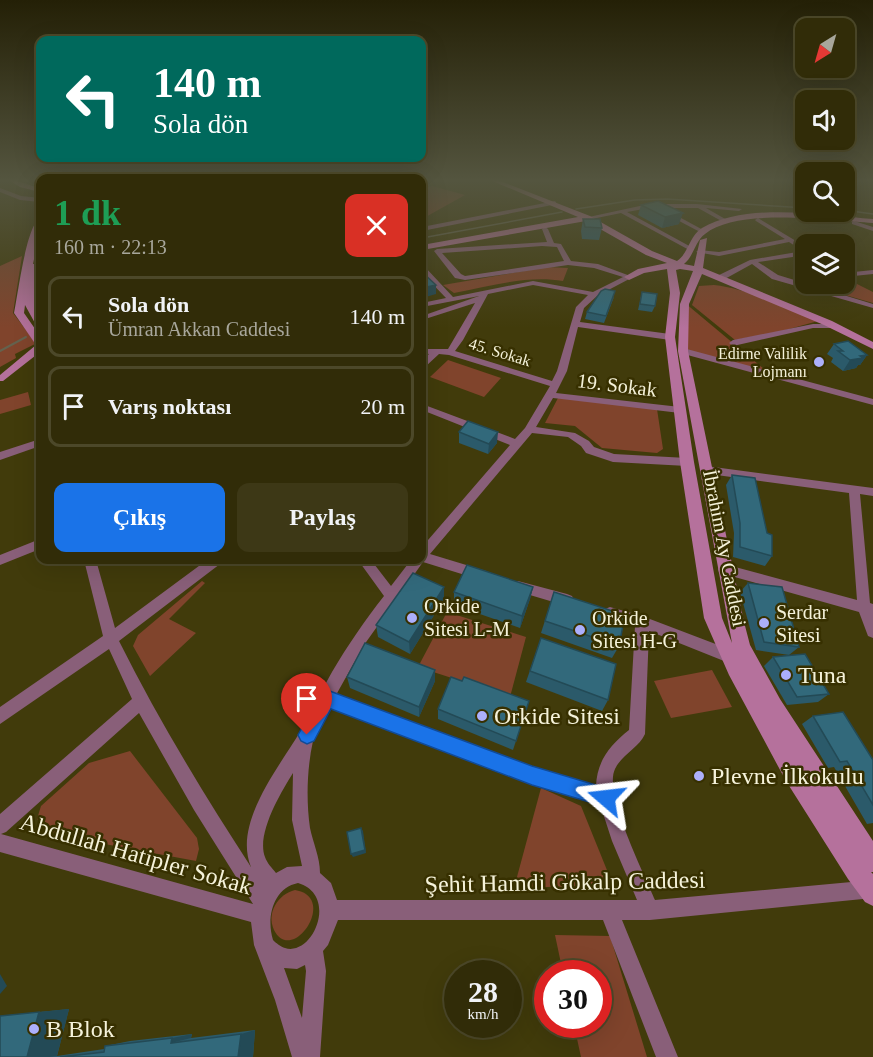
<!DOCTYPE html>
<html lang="tr">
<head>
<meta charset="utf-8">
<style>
  :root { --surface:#312c08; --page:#3d3816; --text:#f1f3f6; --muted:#a8a79c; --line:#4c4829; --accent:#1a73e8 }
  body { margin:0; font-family:"Times New Roman",serif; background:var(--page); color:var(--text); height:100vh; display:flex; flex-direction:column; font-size:22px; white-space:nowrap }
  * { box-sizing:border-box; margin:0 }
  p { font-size:20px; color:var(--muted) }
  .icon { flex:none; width:33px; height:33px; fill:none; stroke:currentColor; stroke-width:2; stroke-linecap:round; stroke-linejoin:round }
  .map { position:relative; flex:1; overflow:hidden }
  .details { position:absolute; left:36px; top:174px; width:390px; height:390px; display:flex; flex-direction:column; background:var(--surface); border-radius:12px; box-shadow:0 6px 24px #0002,0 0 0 2px var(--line) }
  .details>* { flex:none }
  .banner { position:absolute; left:36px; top:36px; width:390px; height:126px; border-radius:12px; box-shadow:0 6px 24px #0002,0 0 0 2px var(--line); background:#00695c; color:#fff; overflow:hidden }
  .needle { width:39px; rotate:217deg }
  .tools { position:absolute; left:795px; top:18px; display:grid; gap:12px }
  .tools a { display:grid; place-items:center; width:60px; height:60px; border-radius:12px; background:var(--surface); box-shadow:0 6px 24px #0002,0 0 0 2px var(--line); font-size:30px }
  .speed { position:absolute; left:444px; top:960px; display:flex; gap:12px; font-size:30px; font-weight:700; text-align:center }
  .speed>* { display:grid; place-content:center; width:78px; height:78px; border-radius:50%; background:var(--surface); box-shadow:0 6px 24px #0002,0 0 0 2px var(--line); line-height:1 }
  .speed small { font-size:15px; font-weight:400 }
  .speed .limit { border:9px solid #d22; background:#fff; color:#111 }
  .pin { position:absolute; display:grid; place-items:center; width:51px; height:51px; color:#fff; margin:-62px -26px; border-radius:50% 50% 50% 0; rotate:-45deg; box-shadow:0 0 6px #0007 }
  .pin .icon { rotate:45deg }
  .me { position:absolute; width:66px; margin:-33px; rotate:287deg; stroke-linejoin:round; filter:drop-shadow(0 0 4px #0008) }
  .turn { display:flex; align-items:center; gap:21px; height:126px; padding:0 18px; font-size:27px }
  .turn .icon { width:78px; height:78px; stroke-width:2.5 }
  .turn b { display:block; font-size:42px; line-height:51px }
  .round { display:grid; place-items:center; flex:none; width:63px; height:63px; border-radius:12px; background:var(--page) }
  .headline { display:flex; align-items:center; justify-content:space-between; height:102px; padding:0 18px }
  h1 { font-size:36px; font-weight:700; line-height:45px; color:#1e9e55 }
  .button { display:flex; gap:12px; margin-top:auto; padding:12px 18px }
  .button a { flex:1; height:69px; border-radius:12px; background:var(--accent); color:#fff; font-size:24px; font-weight:700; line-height:69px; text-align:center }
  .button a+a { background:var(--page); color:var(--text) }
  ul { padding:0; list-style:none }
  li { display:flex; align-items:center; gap:18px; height:81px; margin:0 12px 9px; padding:0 6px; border:3px solid var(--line); border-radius:12px }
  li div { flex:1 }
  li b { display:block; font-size:22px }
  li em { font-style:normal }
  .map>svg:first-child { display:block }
  .green { fill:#80442c }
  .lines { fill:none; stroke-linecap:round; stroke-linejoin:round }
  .stream-far1 { stroke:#64624e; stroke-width:1.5 }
  .stream { stroke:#64624e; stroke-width:2 }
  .minor { fill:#895f79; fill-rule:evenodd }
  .secondary { fill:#b5719c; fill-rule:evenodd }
  .wall { fill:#2b5a6a }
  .shaded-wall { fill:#234a56 }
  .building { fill:#32697b; stroke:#234a56; stroke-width:1.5 }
  .route { fill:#1a73e8; stroke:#114b97; stroke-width:1.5 }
  .poi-dot { fill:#acaffb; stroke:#373000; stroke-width:2 }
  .labels { text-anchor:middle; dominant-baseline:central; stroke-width:5; stroke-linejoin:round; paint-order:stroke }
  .far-street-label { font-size:16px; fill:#f5f2d9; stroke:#373000 }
  .far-poi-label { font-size:16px; fill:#f5f2d9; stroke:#373000; text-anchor:end }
  .street-label { font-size:20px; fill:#f5f2d9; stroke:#373000 }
  .poi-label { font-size:20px; fill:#f5f2d9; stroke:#373000; text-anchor:start }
  .near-poi-label { font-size:24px; fill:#f5f2d9; stroke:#373000; text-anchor:start }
  .near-street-label { font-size:24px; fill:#f5f2d9; stroke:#373000 }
</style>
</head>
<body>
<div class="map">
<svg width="873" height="1057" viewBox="0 0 873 1057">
  <rect width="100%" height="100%" fill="#413b0b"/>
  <g class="green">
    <polygon points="432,186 465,195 422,219 422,189"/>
    <polygon points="22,256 13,313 35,342 35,344 15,354 16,358 0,367 0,266"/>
    <path d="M547 267 568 268 563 281C527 275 490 286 454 293L443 285Z"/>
    <polygon points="845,278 873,292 873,303 807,284 844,284"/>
    <path d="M714 285C749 289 785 307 818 321L782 331 735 340 692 305 699 286Z"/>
    <polygon points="685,303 770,374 683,351"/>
    <polygon points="448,360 501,378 484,397 430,377"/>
    <polygon points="28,392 31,405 0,414 0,400"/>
    <polygon points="558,398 657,409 663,449 657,453 602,448 575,426 545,423"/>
    <polygon points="202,581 205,583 169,619 196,633 150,676 133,646 138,635"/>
    <polygon points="447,612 526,637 510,697 418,667"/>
    <polygon points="712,670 732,707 671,718 654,681"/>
    <polygon points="130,751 197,838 199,849 196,861 56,835 37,819 41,806 89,763"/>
    <polygon points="541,788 581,806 613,885 514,888"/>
    <path d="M295 890C339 897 292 966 274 930 266 913 278 894 295 890Z"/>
    <polygon points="555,935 610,936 647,1057 581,1057 574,1025 598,1024 598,974 563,973"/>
  </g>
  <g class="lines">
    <g class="stream-far1">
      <polyline points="576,209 635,200 667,199 806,208"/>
      <polyline points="844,210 873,214"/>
      <polyline points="422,238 562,212"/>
    </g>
    <polyline class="stream" points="0,351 26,337"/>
    <g class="minor">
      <polygon points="0,188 21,196 40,198 40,202 20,200 0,192"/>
      <polygon points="555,201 557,204 422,231 422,227"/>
      <polygon points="649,204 697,204 742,209 739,211 706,208 727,220 728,221 725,223 698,208 649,208 627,212 693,248 694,249 691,251 621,213 587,220 584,218"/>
      <polygon points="666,212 670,212 705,231 700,232 666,214"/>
      <polygon points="758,218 806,247 806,255 758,262 778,275 873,304 873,308 772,279 752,264 723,280 717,280 717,276 750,260 803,251 789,242 719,256 696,252 699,250 719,252 785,239 756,221 755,220"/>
      <polygon points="854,221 873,227 873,231 852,224 852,222"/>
      <path d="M545 227 548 229 554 243 561 244 571 261 598 264 633 277 597 296 584 308 580 322 670 334 674 337 670 340 578 327 567 371 556 393 680 407 685 410 680 413 553 398 536 427 575 433 589 441 594 447 614 454 687 458 692 462 687 466 613 462 586 453 581 446 568 437 532 433 430 554 486 571 487 575 486 579 481 580 423 562 364 645 336 695 532 768 596 786C597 761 610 745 629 730L635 626 605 617 603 613 605 609 610 607 642 616 734 651 736 656 734 661 729 663 649 631 645 734C639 748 622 754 615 769 603 793 645 875 655 900L873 880V898L650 920H622L678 1057H656L603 920H338L328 945 323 951 326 971 320 1057H292L275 1000 254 945 251 922 0 852V814L132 699 109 649 0 724V707L103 636 84 560H96L115 628 207 560H222L220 564 119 641C158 719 203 793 251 867 232 821 283 763 304 725 314 708 322 689 332 672 348 645 365 620 384 596L358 560H371L391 586 411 560H422V547L510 445 422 410V404L515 439 525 428 550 386 449 355 439 354 425 367 422 368V361L429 354 422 353V349H448L475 303 422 320V316L479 296 422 307V303L446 298 422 273V267H425L453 297 533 281 593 292 623 277 594 268 568 265 465 280 455 278 434 251 437 249 547 242 542 229ZM542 246 557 247 564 261 465 276 461 274 442 253ZM533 285 588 295 576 307 557 371 552 381 455 351 463 340 488 294ZM330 707 532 784 600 804 612 841 637 900H337L331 883 320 873C320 857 313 843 310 828 306 800 307 768 313 741 316 730 325 717 330 707ZM139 713 194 810 253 904 1 834 6 832ZM293 773 292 820 302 866 287 867 276 873C272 868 267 863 265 857 256 834 281 792 293 773ZM298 883C339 895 313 957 285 948 281 947 276 943 273 940 266 918 273 888 298 883ZM305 965 306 971 302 1018 284 968 297 969Z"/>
      <polygon points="40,249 40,253 36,253 36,251"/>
      <polygon points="873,270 873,274 844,277 844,273"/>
      <polygon points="813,324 835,324 839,326 835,328 813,328 733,346 729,343 733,340"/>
      <polygon points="683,348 873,399 873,405 680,353 679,351"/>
      <polygon points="40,439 40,446 0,460 0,452"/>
      <polygon points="706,466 873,488 873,496 860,494 870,603 873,604 873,638 868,636 859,612 724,574 719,573 718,569 719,565 724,564 857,600 849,493 702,473 701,470 702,467"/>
      <polygon points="40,539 40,549 0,565 0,555"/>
      <polygon points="518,581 567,594 572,596 574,600 572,604 567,606 513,590 511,586 513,582"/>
    </g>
    <g class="secondary">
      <path d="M9 180C19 180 30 186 40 188V192L20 187Z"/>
      <path d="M490 180H498L590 216 652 251 677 261C689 253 689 236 702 228 747 202 823 215 873 219V223C832 221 738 207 705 234 695 241 694 256 684 264L694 266 700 240 707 238 703 268 832 321 873 342V349L824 325 702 274 689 304 688 351 744 622 750 645 780 699 873 841V872H871L873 874V906L865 902 848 879 786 781 729 675 704 618 680 462 665 337 670 293 667 269 644 273 629 280 624 277 638 269 667 263 646 255 586 221 422 250V245L578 217ZM680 269 693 271 680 304 678 351 732 643 722 618 694 462 675 337 680 293 676 270Z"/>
      <path d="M40 218V230L33 264 40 263 35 305 40 315V326L36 325 25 305 24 313 40 336V352L3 381H0V375L36 345 14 313C18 295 26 226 40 218Z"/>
    </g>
  </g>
  <g class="wall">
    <polygon points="641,205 679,224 662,228 638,215"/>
    <polygon points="583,219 602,228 599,240 582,239 581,231"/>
    <polygon points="642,292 655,306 652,312 638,310"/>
    <polygon points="614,297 604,323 585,319 587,312"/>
    <polygon points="834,344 867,355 860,365 858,365 856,368 843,371 831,362 833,358 827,354"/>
    <polygon points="459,432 497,443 488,454 459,443"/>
    <polygon points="732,475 767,533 772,556 765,566 733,557 734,533 726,485"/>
    <polygon points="748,583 799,647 789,655 756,650 740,592"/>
    <polygon points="444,587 444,599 410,654 378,637 376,625"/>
    <polygon points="533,587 530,599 520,628 454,605 454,592"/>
    <polygon points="554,592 619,646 612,658 541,633"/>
    <polygon points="541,638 608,700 602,711 526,682"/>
    <polygon points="773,657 829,694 818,702 787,705 764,666"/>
    <polygon points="435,670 435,681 419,717 350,688 347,677"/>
    <polygon points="462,681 529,701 513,750 438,719 438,709"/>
    <polygon points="813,716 873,760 873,823 867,824 834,767 828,768 802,724"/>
    <polygon points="69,1009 57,1056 104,1049 105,1046 130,1041 192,1034 191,1038 255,1030 253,1057 0,1057 39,1012"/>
  </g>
  <g class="shaded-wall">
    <polygon points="683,213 679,224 662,228 665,217"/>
    <polygon points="436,285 436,294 422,298 422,288"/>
    <polygon points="867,355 860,365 858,365 856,368 843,371 850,360 860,356"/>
    <polygon points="498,432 497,443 488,454 489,444"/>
    <polygon points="444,587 444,599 410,654 409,642"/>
    <polygon points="533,587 530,599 520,628 522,616"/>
    <polygon points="435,670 435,681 419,717 419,707"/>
    <polygon points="361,828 363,831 366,853 353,857 351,854"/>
    <polygon points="0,974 7,986 0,994"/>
    <polygon points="69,1009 57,1056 49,1057 27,1057 39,1012"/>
    <polygon points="255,1030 253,1057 238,1057 241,1034"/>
    <polygon points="192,1034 191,1038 171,1043 172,1038"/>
  </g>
  <g class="building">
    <polygon points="658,201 683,213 665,217 641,205"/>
    <polygon points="583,219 600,219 602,228 585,227"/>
    <polygon points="422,272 436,285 422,288"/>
    <polygon points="605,289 615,291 606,316 587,312 601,291"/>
    <polygon points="642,292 657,294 655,306 640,304"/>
    <polygon points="848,341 867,355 860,356 863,358 850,360 838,351 843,351 834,344"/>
    <polygon points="468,421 498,432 489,444 459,432"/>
    <polygon points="732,475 755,478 767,533 772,535 772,556 740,547 740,523"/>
    <polygon points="467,565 533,587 522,616 454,592"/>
    <polygon points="413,573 444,587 409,642 376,625"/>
    <polygon points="748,583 782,587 799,647 764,642"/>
    <polygon points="554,592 625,615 619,646 545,621"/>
    <polygon points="541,638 616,664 608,700 530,671"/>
    <polygon points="365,643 435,670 419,707 347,677"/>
    <polygon points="805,654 829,694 797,697 773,657"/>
    <polygon points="451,677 462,681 464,677 529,701 516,741 438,709"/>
    <polygon points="843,712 873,760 873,805 847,761 840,762 813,716"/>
    <polygon points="361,828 365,850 351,854 347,832"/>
    <polygon points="39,1012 27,1057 0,1057 0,1016"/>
    <polygon points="241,1034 238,1057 60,1057 104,1052 105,1046 172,1038 171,1043"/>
  </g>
  <linearGradient id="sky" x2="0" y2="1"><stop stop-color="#242006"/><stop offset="0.55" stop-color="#54553f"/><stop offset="1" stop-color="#54553f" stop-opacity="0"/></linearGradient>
  <rect width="873" height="328" fill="url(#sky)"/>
  <polygon class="route" points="327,690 532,766 606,788 613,791 616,798 613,804 606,807 532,785 331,709 314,741 307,744 301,741 298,735 321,693"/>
  <g class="poi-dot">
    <circle cx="819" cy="362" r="6"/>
    <circle cx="412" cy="618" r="6"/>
    <circle cx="764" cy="623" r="6"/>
    <circle cx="580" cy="630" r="6"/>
    <circle cx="786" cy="675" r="6"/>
    <circle cx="482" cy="716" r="6"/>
    <circle cx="699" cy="776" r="6"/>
    <circle cx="34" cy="1029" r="6"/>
  </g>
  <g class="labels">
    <g class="far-street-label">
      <text transform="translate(500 352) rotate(17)">45. Sokak</text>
    </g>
    <g class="far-poi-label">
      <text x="807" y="353">Edirne Valilik<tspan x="807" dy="18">Lojmanı</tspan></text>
    </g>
    <g class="street-label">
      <text transform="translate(617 385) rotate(7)">19. Sokak</text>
      <text transform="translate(725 548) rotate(79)">İbrahim Ay Caddesi</text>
    </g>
    <g class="poi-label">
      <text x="424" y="606">Orkide<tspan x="424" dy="23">Sitesi L-M</tspan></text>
      <text x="776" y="612">Serdar<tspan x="776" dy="23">Sitesi</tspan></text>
      <text x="592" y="618">Orkide<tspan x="592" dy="23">Sitesi H-G</tspan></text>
    </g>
    <g class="near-poi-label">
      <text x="798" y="675">Tuna</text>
      <text x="494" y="716">Orkide Sitesi</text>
      <text x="711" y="776">Plevne İlkokulu</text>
      <text x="46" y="1029">B Blok</text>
    </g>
    <g class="near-street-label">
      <text transform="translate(136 854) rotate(16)">Abdullah Hatipler Sokak</text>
      <text transform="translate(565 882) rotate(-1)">Şehit Hamdi Gökalp Caddesi</text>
    </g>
  </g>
</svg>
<div class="tools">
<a><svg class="needle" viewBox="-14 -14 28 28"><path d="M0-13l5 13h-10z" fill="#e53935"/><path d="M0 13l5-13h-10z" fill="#a8a79c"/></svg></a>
<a><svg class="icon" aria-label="sound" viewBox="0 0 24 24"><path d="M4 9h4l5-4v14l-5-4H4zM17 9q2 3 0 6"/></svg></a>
<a><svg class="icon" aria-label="search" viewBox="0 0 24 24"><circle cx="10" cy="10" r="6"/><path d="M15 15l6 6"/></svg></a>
<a><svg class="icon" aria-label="layers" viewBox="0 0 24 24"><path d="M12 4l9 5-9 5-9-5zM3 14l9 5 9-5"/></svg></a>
</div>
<div class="speed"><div>28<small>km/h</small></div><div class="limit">30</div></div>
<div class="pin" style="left:307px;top:735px;background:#d93025"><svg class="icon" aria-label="arrive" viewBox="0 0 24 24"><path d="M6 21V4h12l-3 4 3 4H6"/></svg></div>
<svg class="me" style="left:606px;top:798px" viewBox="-20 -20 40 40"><path d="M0-17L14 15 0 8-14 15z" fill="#1a73e8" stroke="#fff" stroke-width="4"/></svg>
<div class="banner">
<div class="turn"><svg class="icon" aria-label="left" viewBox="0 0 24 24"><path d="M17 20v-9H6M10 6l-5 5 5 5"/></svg><div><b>140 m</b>Sola dön</div></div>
</div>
<section class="details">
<div class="headline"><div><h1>1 dk</h1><p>160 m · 22:13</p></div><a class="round" style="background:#d93025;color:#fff"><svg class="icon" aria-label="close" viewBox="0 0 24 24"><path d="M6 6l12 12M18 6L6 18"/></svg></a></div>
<ul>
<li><svg class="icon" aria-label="left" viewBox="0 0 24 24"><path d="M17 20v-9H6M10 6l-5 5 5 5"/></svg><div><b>Sola dön</b><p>Ümran Akkan Caddesi</p></div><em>140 m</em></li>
<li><svg class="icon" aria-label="arrive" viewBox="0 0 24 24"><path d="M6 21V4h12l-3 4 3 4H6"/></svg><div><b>Varış noktası</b></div><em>20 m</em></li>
</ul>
<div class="button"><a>Çıkış</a><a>Paylaş</a></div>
</section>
</div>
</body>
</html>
